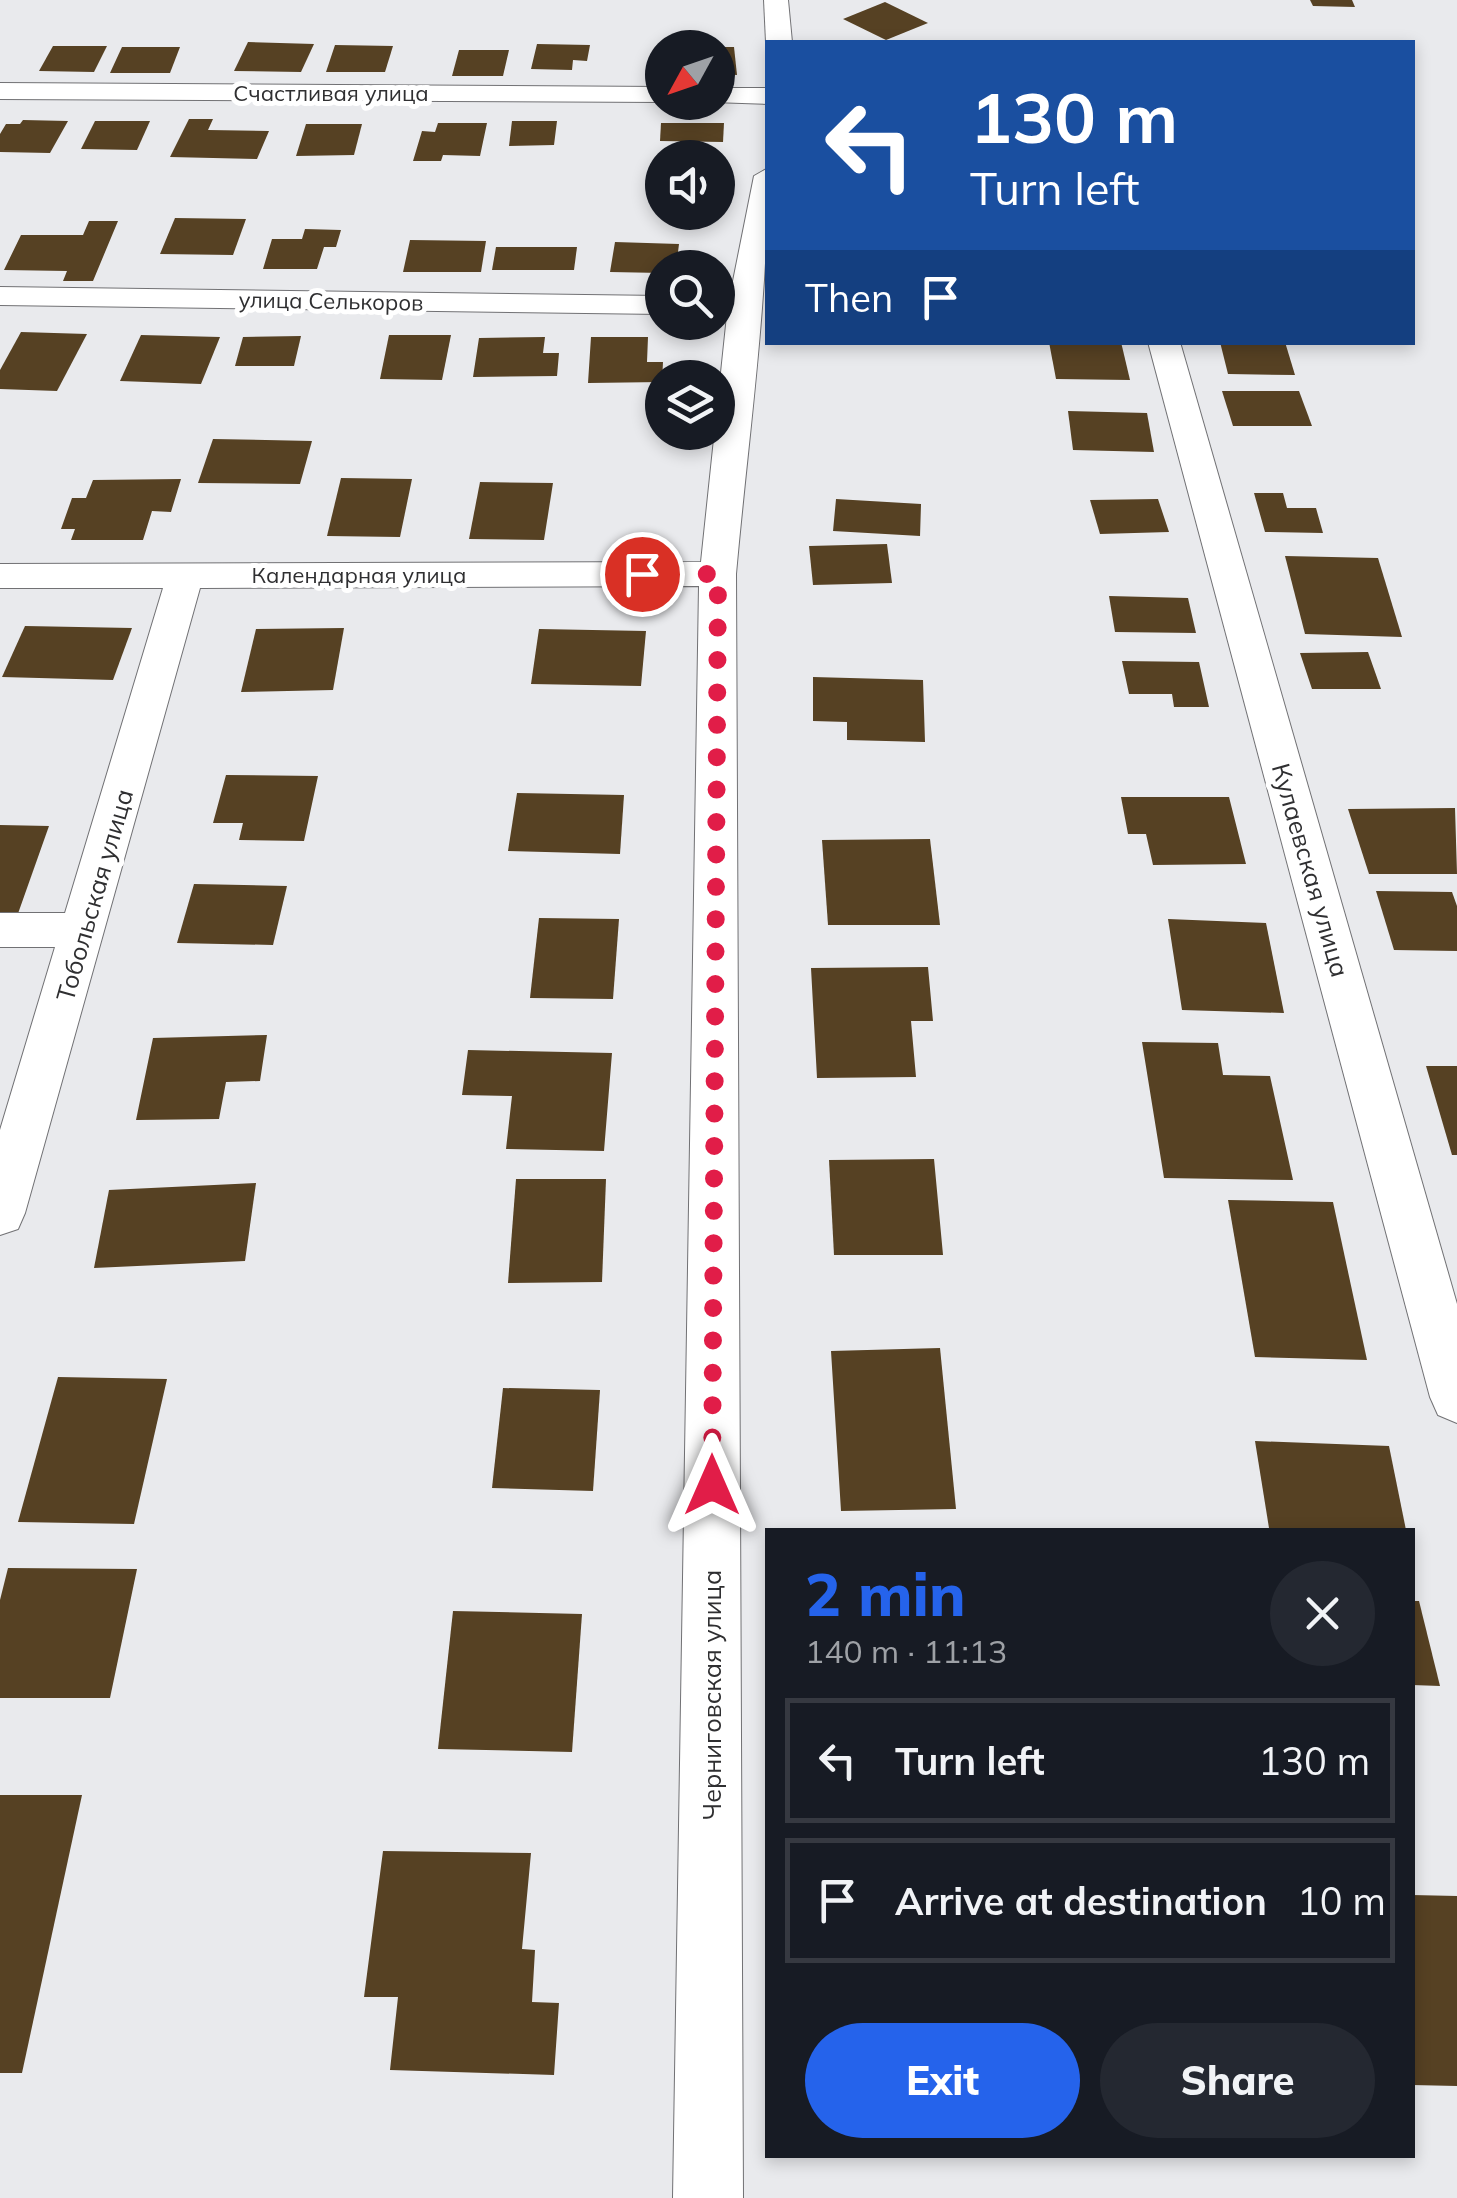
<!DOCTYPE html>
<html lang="en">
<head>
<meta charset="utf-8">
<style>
  :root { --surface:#171b24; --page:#242831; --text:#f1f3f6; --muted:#9ea1a6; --line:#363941; --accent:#2563eb }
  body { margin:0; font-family:Mulish,sans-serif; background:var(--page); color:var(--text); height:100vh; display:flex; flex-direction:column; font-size:38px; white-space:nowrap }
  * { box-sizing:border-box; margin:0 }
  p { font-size:32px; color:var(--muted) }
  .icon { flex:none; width:55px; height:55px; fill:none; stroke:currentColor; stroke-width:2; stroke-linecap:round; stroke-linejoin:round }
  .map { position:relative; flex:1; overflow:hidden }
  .sheet { position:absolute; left:765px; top:1528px; width:650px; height:630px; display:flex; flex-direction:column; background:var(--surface); border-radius:0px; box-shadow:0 5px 15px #0003 }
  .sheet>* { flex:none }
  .guide { position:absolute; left:765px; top:40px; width:650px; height:305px; border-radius:0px; box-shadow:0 5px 15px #0003; background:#1a4fa0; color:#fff; overflow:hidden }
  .needle { width:65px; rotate:230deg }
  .buttons { position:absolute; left:645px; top:30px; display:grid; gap:20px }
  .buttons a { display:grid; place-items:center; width:90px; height:90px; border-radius:50%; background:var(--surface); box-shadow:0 5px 15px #0003; font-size:50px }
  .pin { position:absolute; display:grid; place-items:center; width:85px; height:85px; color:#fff; margin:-42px; border:5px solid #fff; border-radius:50%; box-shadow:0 2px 10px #0007 }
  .me { position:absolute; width:110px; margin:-55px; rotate:0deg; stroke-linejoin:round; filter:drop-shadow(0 0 8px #0008) }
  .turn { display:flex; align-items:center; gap:35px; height:210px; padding:0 40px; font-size:45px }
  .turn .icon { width:130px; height:130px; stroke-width:2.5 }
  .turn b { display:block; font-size:70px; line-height:85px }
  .then { display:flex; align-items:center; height:95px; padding:0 40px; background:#0003; gap:20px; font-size:38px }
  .round { display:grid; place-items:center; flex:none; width:105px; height:105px; border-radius:52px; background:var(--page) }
  .summary { display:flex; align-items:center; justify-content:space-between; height:170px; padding:0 40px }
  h1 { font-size:60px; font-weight:800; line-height:75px; color:var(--accent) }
  .action { display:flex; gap:20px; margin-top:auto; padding:20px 40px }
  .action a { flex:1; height:115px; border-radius:60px; background:var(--accent); color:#fff; font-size:40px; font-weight:800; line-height:115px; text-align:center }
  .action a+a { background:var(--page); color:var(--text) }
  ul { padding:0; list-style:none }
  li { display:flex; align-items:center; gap:30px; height:125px; margin:0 20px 15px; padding:0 20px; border:5px solid var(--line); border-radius:0px }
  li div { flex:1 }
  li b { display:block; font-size:38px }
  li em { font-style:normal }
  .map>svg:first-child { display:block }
  .building { fill:#564123 }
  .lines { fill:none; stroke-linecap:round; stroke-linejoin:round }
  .street-casing { stroke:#717174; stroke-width:2 }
  .street { fill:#fff; fill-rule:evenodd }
  .route { stroke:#e11d48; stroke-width:18; stroke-dasharray:0 32.4 }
  .labels { text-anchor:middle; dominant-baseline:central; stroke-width:10; stroke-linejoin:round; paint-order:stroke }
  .far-street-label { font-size:22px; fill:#2f2f31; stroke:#fff }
  .street-label { font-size:25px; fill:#2f2f31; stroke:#fff }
</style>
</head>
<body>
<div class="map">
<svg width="1457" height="2198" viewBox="0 0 1457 2198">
  <rect width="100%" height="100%" fill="#e9eaed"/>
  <g class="building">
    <polygon points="1310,0 1352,0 1355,7 1313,6"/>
    <polygon points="885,2 928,23 886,40 843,19"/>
    <polygon points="248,42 314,44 301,72 234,71"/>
    <polygon points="537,44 590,45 587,61 573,60 572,70 531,69"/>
    <polygon points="335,45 393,46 385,72 326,72"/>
    <polygon points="53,46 107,46 94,72 39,71"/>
    <polygon points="122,47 180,47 170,73 110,73"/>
    <polygon points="718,47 734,47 737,75 718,74"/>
    <polygon points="459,50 509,50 503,76 452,76"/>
    <polygon points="189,119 213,119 208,130 269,131 257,159 170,157"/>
    <polygon points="23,120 68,121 50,153 0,152 0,134 6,124 20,124"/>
    <polygon points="95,121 150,121 137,150 81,149"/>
    <polygon points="512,121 557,121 554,145 509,146"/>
    <polygon points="438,123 487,123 480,156 443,155 441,161 413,161 422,131 435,132"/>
    <polygon points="661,123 724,123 723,142 660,141"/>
    <polygon points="306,124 362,124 354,155 296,156"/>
    <polygon points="175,218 246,219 233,255 160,254"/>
    <polygon points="89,221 118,221 93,281 63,281 67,271 4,270 21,235 83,235"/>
    <polygon points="305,229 341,230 336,247 324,247 317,269 263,269 272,239 302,239"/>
    <polygon points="410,240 486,241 481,272 403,272"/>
    <polygon points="615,242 679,244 676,268 662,268 662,273 610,272"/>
    <polygon points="496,247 577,247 574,270 492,270"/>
    <polygon points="21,332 87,334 57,391 0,389 0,370"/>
    <polygon points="141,335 220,337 201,384 120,381"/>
    <polygon points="389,335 451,335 442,380 380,379"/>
    <polygon points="301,336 294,366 235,366 243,337"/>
    <polygon points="545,337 543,353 559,353 557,376 473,377 479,338"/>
    <polygon points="591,337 648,337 647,362 663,362 662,382 588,383"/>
    <polygon points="1049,342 1121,342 1130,380 1056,379"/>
    <polygon points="1220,342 1285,342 1295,375 1228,374"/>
    <polygon points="1222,391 1299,391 1312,426 1233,426"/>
    <polygon points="1068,411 1147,413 1154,452 1073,450"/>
    <polygon points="213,439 312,441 300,484 198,483"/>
    <polygon points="341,478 412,479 400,537 327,536"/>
    <polygon points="181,479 171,512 152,511 143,540 71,540 75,529 61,529 72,498 86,498 93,480"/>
    <polygon points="480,482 553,483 544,540 469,539"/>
    <polygon points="1254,493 1283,493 1287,508 1316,508 1323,533 1265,532"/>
    <polygon points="836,499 921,504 920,536 833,531"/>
    <polygon points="1158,499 1169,532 1100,534 1090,500"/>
    <polygon points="887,544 892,583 813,585 809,546"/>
    <polygon points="1285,556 1378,558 1402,637 1305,634"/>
    <polygon points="1109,596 1188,598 1196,633 1115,632"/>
    <polygon points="25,626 132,628 113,680 2,677"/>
    <polygon points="344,628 333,690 241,692 256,629"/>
    <polygon points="539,629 646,631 641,686 531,684"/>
    <polygon points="1368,652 1381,689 1312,689 1300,653"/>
    <polygon points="1122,661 1199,662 1209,707 1174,707 1172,694 1129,694"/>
    <polygon points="813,677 923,680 925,742 847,740 847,722 813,721"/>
    <polygon points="226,775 318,776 304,841 239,840 243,823 213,823"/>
    <polygon points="517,793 624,795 620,854 508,851"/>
    <polygon points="1121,797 1229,797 1246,864 1153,865 1146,834 1128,834"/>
    <polygon points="1455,808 1457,874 1369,874 1348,809"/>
    <polygon points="0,825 49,826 15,922 0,922"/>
    <polygon points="930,839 940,925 828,925 822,840"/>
    <polygon points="194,884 287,886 273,945 177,943"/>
    <polygon points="1376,891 1452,892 1457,906 1457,951 1394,950"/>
    <polygon points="539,918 619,919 613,999 530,998"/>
    <polygon points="1168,919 1266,923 1284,1013 1182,1010"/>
    <polygon points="928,967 933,1021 911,1021 916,1077 817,1078 811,968"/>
    <polygon points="267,1035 260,1081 226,1082 219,1119 136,1120 153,1038"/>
    <polygon points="1142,1042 1218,1043 1223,1075 1270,1076 1293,1180 1164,1178"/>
    <polygon points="468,1050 612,1053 604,1151 506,1149 512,1096 462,1095"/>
    <polygon points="1426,1066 1457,1066 1457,1155 1452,1155"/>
    <polygon points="934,1159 943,1255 834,1255 829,1160"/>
    <polygon points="516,1179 606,1179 602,1282 508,1283"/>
    <polygon points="256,1183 245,1261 94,1268 109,1190"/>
    <polygon points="1228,1200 1333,1202 1367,1360 1255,1357"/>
    <polygon points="940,1348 956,1509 841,1511 831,1351"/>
    <polygon points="58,1377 167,1379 134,1524 18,1522"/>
    <polygon points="503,1388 600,1390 593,1491 492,1488"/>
    <polygon points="1255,1441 1389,1446 1406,1530 1269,1528"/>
    <polygon points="8,1568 137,1569 110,1698 0,1698 0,1600"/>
    <polygon points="1412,1601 1419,1601 1440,1686 1412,1685"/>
    <polygon points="453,1611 582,1614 572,1752 438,1749"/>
    <polygon points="0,1795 82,1795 22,2073 0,2073"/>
    <polygon points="383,1851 531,1853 522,1949 535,1950 532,2002 559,2003 554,2075 390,2070 398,1997 364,1997"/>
    <polygon points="1412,1895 1457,1896 1457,2086 1412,2085"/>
  </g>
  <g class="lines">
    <defs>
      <g id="street">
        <polygon points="764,0 788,0 792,42 766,42"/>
        <polygon points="0,83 662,87 664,102 0,99"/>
        <polygon points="718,88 768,88 768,104 712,102 718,102"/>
        <path d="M768 168C768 303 748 439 736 574L743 2198H673L699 586 200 588 25 1213 18 1229 0 1235V1130L55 947H0V913H65L163 588H0V564L701 562 728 306 754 176Z"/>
        <polygon points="0,287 662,296 662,314 0,305"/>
        <polygon points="1148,342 1180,342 1457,1304 1457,1423 1438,1415 1430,1397"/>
      </g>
    </defs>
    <use href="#street" class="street-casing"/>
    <use href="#street" class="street"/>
  </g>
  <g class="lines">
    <polyline class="route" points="642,574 718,574 712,1485"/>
  </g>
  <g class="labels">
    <g class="far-street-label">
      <text x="331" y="93">Счастливая улица</text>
      <text transform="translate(331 301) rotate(1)">улица Селькоров</text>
      <text x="359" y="575">Календарная улица</text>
    </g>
    <g class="street-label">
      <text transform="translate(1311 870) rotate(74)">Кулаевская улица</text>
      <text transform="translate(94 895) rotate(-74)">Тобольская улица</text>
      <text transform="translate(711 1695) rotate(-90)">Черниговская улица</text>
    </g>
  </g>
</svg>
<div class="buttons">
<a><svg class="needle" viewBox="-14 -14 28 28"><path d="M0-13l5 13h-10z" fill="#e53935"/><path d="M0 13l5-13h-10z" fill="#9ea1a6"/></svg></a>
<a><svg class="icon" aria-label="sound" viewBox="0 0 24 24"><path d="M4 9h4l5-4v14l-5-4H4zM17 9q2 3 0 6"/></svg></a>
<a><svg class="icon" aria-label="search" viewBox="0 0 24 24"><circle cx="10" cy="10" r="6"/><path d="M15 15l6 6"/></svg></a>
<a><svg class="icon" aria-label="layers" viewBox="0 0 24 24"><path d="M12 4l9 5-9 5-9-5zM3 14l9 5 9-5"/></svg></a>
</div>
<div class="pin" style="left:642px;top:574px;background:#d93025"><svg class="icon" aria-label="arrive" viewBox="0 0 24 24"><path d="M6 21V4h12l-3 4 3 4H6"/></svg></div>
<svg class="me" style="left:712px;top:1485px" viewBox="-20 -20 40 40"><path d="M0-17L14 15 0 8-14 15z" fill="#e11d48" stroke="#fff" stroke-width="4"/></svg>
<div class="guide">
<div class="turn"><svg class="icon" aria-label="left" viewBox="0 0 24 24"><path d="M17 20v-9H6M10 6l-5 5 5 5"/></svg><div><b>130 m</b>Turn left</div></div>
<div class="then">Then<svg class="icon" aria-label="arrive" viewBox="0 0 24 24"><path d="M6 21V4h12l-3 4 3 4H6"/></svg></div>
</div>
<section class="sheet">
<div class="summary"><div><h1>2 min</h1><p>140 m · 11:13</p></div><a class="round"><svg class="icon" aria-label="close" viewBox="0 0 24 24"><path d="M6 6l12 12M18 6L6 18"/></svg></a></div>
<ul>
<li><svg class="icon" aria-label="left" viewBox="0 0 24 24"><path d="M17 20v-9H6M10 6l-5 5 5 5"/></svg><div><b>Turn left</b></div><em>130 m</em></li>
<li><svg class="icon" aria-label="arrive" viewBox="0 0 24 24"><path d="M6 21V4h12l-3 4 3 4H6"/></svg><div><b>Arrive at destination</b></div><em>10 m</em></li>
</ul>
<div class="action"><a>Exit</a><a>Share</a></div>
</section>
</div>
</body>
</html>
